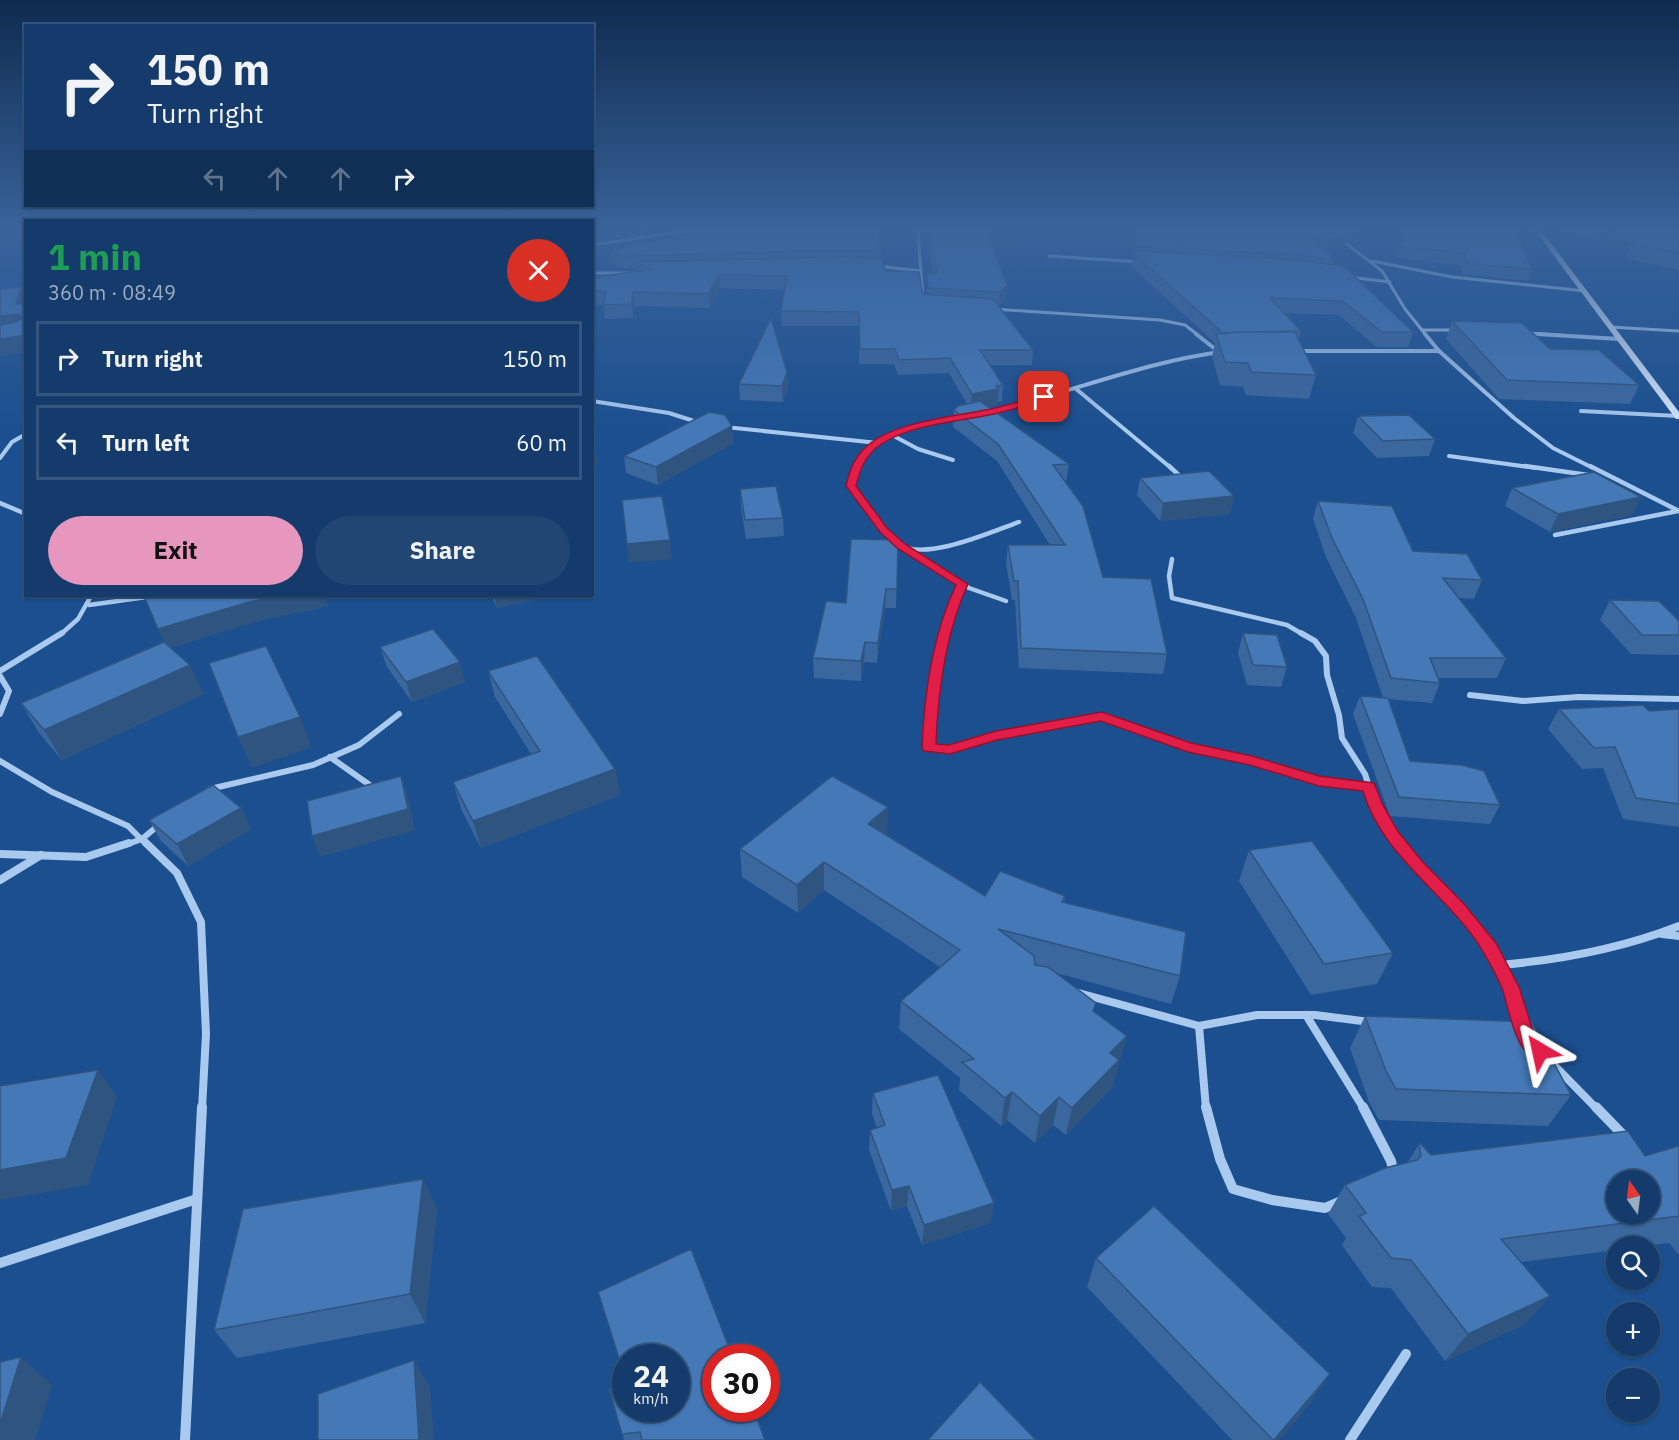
<!DOCTYPE html>
<html lang="en">
<head>
<meta charset="utf-8">
<style>
  :root { --surface:#143b6b; --page:#214673; --text:#f1f3f6; --muted:#9dadc1; --line:#33557e; --accent:#e797bd }
  body { margin:0; font-family:"IBM Plex Sans",sans-serif; background:var(--page); color:var(--text); height:100vh; display:flex; flex-direction:column; font-size:22px; white-space:nowrap }
  * { box-sizing:border-box; margin:0 }
  p { font-size:20px; color:var(--muted) }
  .icon { flex:none; width:33px; height:33px; fill:none; stroke:currentColor; stroke-width:2; stroke-linecap:round; stroke-linejoin:round }
  .map { position:relative; flex:1; overflow:hidden }
  .sheet { position:absolute; left:24px; top:219px; width:570px; height:378px; display:flex; flex-direction:column; background:var(--surface); border-radius:0px; box-shadow:0 2px 4px #0004,0 0 0 2px var(--line) }
  .sheet>* { flex:none }
  .top-card { position:absolute; left:24px; top:24px; width:570px; height:183px; border-radius:0px; box-shadow:0 2px 4px #0004,0 0 0 2px var(--line); background:#143b6b; color:var(--text); overflow:hidden }
  .needle { width:39px; rotate:346deg }
  .controls { position:absolute; left:1606px; top:1170px; display:grid; gap:12px }
  .controls a { display:grid; place-items:center; width:54px; height:54px; border-radius:50%; background:var(--surface); box-shadow:0 2px 4px #0004,0 0 0 2px var(--line); font-size:30px }
  .speed { position:absolute; left:612px; top:1344px; display:flex; gap:12px; font-size:30px; font-weight:700; text-align:center }
  .speed>* { display:grid; place-content:center; width:78px; height:78px; border-radius:50%; background:var(--surface); box-shadow:0 2px 4px #0004,0 0 0 2px var(--line); line-height:1 }
  .speed small { font-size:15px; font-weight:400 }
  .speed .limit { border:9px solid #d22; background:#fff; color:#111 }
  .pin { position:absolute; display:grid; place-items:center; width:51px; height:51px; color:#fff; margin:-26px; border-radius:12px; box-shadow:0 3px 9px #0006 }
  .me { position:absolute; width:66px; margin:-33px; rotate:324deg; stroke-linejoin:round; filter:drop-shadow(0 0 4px #0008) }
  .turn { display:flex; align-items:center; gap:21px; height:126px; padding:0 24px; font-size:27px }
  .turn .icon { width:78px; height:78px; stroke-width:2.5 }
  .turn b { display:block; font-size:42px; line-height:51px }
  .lanes { display:flex; align-items:center; height:57px; padding:0 24px; background:#0003; justify-content:center; gap:30px; direction:ltr }
  .lanes .off { opacity:.35 }
  .round { display:grid; place-items:center; flex:none; width:63px; height:63px; border-radius:32px; background:var(--page) }
  .headline { display:flex; align-items:center; justify-content:space-between; height:102px; padding:0 24px }
  h1 { font-size:36px; font-weight:800; line-height:45px; color:#1e9e55 }
  .primary-button { display:flex; gap:12px; margin-top:auto; padding:12px 24px }
  .primary-button a { flex:1; height:69px; border-radius:36px; background:var(--accent); color:#111; font-size:24px; font-weight:800; line-height:69px; text-align:center }
  .primary-button a+a { background:var(--page); color:var(--text) }
  ul { padding:0; list-style:none }
  li { display:flex; align-items:center; gap:18px; height:75px; margin:0 12px 9px; padding:0 12px; border:3px solid var(--line); border-radius:0px }
  li div { flex:1 }
  li b { display:block; font-size:22px }
  li em { font-style:normal }
  .map>svg:first-child { display:block }
  .lines { fill:none; stroke-linecap:round; stroke-linejoin:round }
  .street-far5 { stroke:#a9c9ee; stroke-width:3 }
  .street-far4 { stroke:#a9c9ee; stroke-width:4 }
  .street-far3 { stroke:#a9c9ee; stroke-width:4.5 }
  .street-far2 { stroke:#a9c9ee; stroke-width:6 }
  .street-far1 { stroke:#a9c9ee; stroke-width:8 }
  .street { stroke:#a9c9ee; stroke-width:10 }
  .secondary { fill:#d6e6fa; fill-rule:evenodd }
  .wall { fill:#3a679d }
  .shaded-wall { fill:#305480 }
  .building { fill:#4478b7; stroke:#305480; stroke-width:1.5; fill-rule:evenodd }
  .route { fill:#e11d48; stroke:#92132f; stroke-width:1.5 }
</style>
</head>
<body>
<div class="map">
<svg width="1679" height="1440" viewBox="0 0 1679 1440">
  <rect width="100%" height="100%" fill="#1b4f8f"/>
  <g class="lines">
    <g class="street-far5">
      <polyline points="914,229 918,233 923,298"/>
      <polyline points="642,238 644,229"/>
      <polyline points="1339,238 1382,271 1405,309 1426,335"/>
      <polyline points="592,245 699,229"/>
      <polyline points="1049,256 1141,262"/>
      <polyline points="1372,261 1452,277 1585,291"/>
      <polyline points="877,266 921,271"/>
      <polyline points="592,273 633,273"/>
      <polyline points="1349,277 1390,282"/>
      <polyline points="993,309 1160,320 1185,325 1198,335"/>
      <polyline points="1610,327 1679,331"/>
      <polyline points="1422,330 1456,330"/>
      <polyline points="1527,333 1560,335"/>
    </g>
    <g class="street-far4">
      <polyline points="1196,334 1219,352"/>
      <polyline points="1425,334 1439,351 1514,418 1553,448 1593,468"/>
      <polyline points="1537,334 1619,339"/>
      <polyline points="1296,351 1439,351"/>
      <polyline points="1075,388 1171,468"/>
      <polyline points="592,401 669,413 697,422"/>
      <polyline points="1581,411 1678,416"/>
      <path d="M986 412C1065 395 1140 363 1220 352"/>
      <polyline points="725,427 878,443"/>
      <polyline points="892,435 918,449 953,460"/>
      <polyline points="1449,456 1536,468"/>
      <polyline points="0,458 12,442 26,434"/>
      <path d="M855 468C869 432 929 423 962 417"/>
    </g>
    <g class="street-far3">
      <path d="M856 466 851 486C865 505 878 530 898 544 925 562 991 532 1019 522"/>
      <polyline points="1169,466 1182,478"/>
      <polyline points="1525,466 1588,475"/>
      <polyline points="1590,466 1679,511"/>
      <polyline points="0,503 26,514"/>
      <polyline points="1555,535 1678,511"/>
      <polyline points="904,548 969,588 1006,601"/>
      <polyline points="1172,559 1169,576 1172,598 1287,625 1304,635"/>
      <polyline points="89,605 154,596"/>
      <polyline points="60,635 78,619 91,596"/>
      <polyline points="945,635 963,584"/>
    </g>
    <g class="street-far2">
      <polyline points="945,633 935,686 929,748 950,750 996,736 1102,716 1188,747 1252,761 1319,781 1369,786"/>
      <polyline points="1301,633 1315,641 1326,656 1327,675 1339,715 1342,738 1365,774 1374,803 1399,845"/>
      <polyline points="0,671 62,633"/>
      <polyline points="0,676 9,691 0,714"/>
      <polyline points="1470,695 1523,701 1578,697 1679,699"/>
      <polyline points="330,757 374,788"/>
      <polyline points="0,761 52,792 128,826 147,845"/>
      <polyline points="210,789 313,765 359,745 399,714"/>
      <polyline points="125,845 142,839 160,824"/>
    </g>
    <g class="street-far1">
      <polyline points="146,843 177,873 201,922 206,1034 202,1109"/>
      <polyline points="1398,843 1490,948 1510,987 1523,1029"/>
      <polyline points="0,854 86,857 129,843"/>
      <polyline points="0,880 41,855"/>
      <polyline points="1662,934 1679,936"/>
      <path d="M1499 965C1561 960 1620 949 1679 926"/>
      <polyline points="1075,992 1199,1026 1257,1015 1315,1015 1370,1022"/>
      <polyline points="1306,1015 1364,1109"/>
      <polyline points="1199,1026 1206,1109"/>
      <polyline points="1548,1059 1597,1109"/>
    </g>
    <g class="street">
      <polyline points="1206,1107 1220,1159 1233,1189 1272,1200 1325,1208 1341,1201"/>
      <polyline points="1363,1107 1391,1161 1394,1174"/>
      <polyline points="1596,1107 1625,1137"/>
      <polyline points="0,1263 197,1199"/>
      <polyline points="185,1440 202,1107"/>
      <polyline points="1350,1440 1406,1354"/>
    </g>
    <polygon class="secondary" points="1534,229 1540,229 1679,412 1679,419 1676,419"/>
  </g>
  <g class="wall">
    <polygon points="712,229 876,229 881,252 880,259 885,271 923,294 927,295 927,273 933,273 928,246 921,229 990,229 988,232 1006,300 999,306 1033,350 1032,365 990,365 1003,385 1002,401 997,402 997,405 988,407 1069,464 1066,482 1065,482 1103,577 1167,654 1163,674 1019,668 1015,600 1012,600 1006,563 1008,545 1050,545 997,461 953,427 954,410 967,404 949,373 898,375 894,364 859,364 859,326 782,326 781,311 784,290 720,288 710,308 635,306 633,318 605,319 603,305 593,305 592,278 637,271 637,268 623,268 612,263 610,250"/>
    <polygon points="1136,229 1523,229 1522,231 1515,231 1532,269 1528,281 1462,274 1461,265 1396,258 1398,231 1353,243 1346,238 1344,246 1325,250 1335,260 1333,265 1413,332 1408,347 1377,347 1339,315 1284,313 1301,331 1299,339 1316,375 1309,399 1246,395 1243,387 1220,385 1212,357 1215,343 1132,267"/>
    <polygon points="1560,229 1679,229 1679,270 1625,258 1632,242 1607,240 1599,243 1597,239 1565,236"/>
    <polygon points="1452,321 1550,349 1639,385 1630,404 1499,399 1446,339"/>
    <polygon points="787,372 788,388 783,402 740,400 739,384"/>
    <polygon points="1358,416 1435,439 1429,456 1377,458 1353,433"/>
    <polygon points="732,426 733,443 658,485 626,473 624,456"/>
    <polygon points="1140,478 1234,496 1230,514 1160,521 1137,495"/>
    <polygon points="1512,488 1632,515 1550,532 1505,506"/>
    <polygon points="740,489 783,518 784,536 746,539 741,507"/>
    <polygon points="1318,501 1413,551 1482,580 1474,599 1459,598 1506,658 1497,678 1438,678 1440,683 1432,703 1388,699 1410,761 1500,805 1490,824 1390,816 1353,714 1360,696 1383,698 1356,618 1326,557 1313,519"/>
    <polygon points="898,540 896,608 885,608 877,663 864,662 861,681 814,678 813,658 846,603"/>
    <polygon points="144,596 325,596 328,606 257,621 170,648 204,694 62,760 39,733 21,703 165,643"/>
    <polygon points="491,596 537,596 538,599 497,608"/>
    <polygon points="1610,600 1679,621 1679,655 1631,654 1600,620"/>
    <polygon points="1243,633 1287,667 1281,687 1247,685 1238,653"/>
    <polygon points="380,647 465,682 412,702 387,667"/>
    <polygon points="488,671 615,769 620,795 481,848 461,809 453,782 531,754 495,697"/>
    <polygon points="1559,709 1649,711 1679,709 1679,827 1623,819 1603,768 1582,769 1548,729"/>
    <polygon points="241,808 251,829 188,866 161,841 149,820"/>
    <polygon points="887,835 985,896 1065,896 1064,903 1180,976 1171,1004 1056,973 1094,1011 1119,1064 1118,1065 1112,1088 1066,1135 1053,1125 1035,1143 1007,1120 1001,1126 959,1090 960,1078 899,1029 901,1001 940,967 824,890 798,913 742,877 740,849"/>
    <polygon points="1249,850 1393,953 1377,984 1311,995 1239,881"/>
    <polygon points="1365,1016 1571,1095 1548,1126 1379,1120 1369,1102 1350,1048"/>
    <polygon points="873,1093 994,1203 990,1223 922,1245 907,1206 891,1211 869,1150 870,1130 877,1128 872,1114"/>
    <polygon points="1419,1144 1431,1155 1645,1156 1679,1146 1679,1255 1669,1243 1642,1246 1617,1246 1617,1250 1521,1262 1550,1296 1525,1324 1445,1361 1391,1288 1372,1287 1342,1245 1346,1238 1328,1214 1345,1185 1408,1162"/>
    <polygon points="423,1179 437,1209 425,1323 237,1358 214,1330"/>
    <polygon points="1096,1258 1312,1401 1279,1440 1232,1440 1087,1287"/>
    <polygon points="609,1389 765,1440 624,1440"/>
  </g>
  <g class="shaded-wall">
    <polygon points="0,229 26,229 26,235 8,236 3,242 0,242"/>
    <polygon points="1368,229 1399,229 1398,231 1353,243 1356,232"/>
    <polygon points="1605,229 1612,229 1607,240 1599,243"/>
    <polygon points="1347,235 1344,246 1327,250 1330,239"/>
    <polygon points="719,275 720,288 710,308 708,294"/>
    <polygon points="1007,286 1006,300 999,306 1000,292"/>
    <polygon points="21,287 26,297 26,309 16,304"/>
    <polygon points="633,292 635,306 633,318 632,304"/>
    <polygon points="19,314 26,328 0,333 0,316"/>
    <polygon points="26,335 26,352 0,356 0,339"/>
    <polygon points="787,372 788,388 783,402 782,386"/>
    <polygon points="999,389 997,405 970,410 972,394"/>
    <polygon points="732,426 733,443 658,485 656,467"/>
    <polygon points="595,447 598,464 592,466 592,448"/>
    <polygon points="1234,496 1230,514 1160,521 1163,503"/>
    <polygon points="1641,497 1632,515 1550,532 1558,514"/>
    <polygon points="670,540 672,559 629,563 627,544"/>
    <polygon points="886,589 885,608 877,663 878,643"/>
    <polygon points="280,596 325,596 328,606 257,621 167,649 158,629 249,602"/>
    <polygon points="494,596 537,596 538,599 497,608"/>
    <polygon points="865,642 864,662 861,681 861,661"/>
    <polygon points="460,662 465,682 412,702 406,682"/>
    <polygon points="190,665 204,694 62,760 44,730"/>
    <polygon points="300,717 312,747 252,768 238,737"/>
    <polygon points="615,769 620,795 481,848 473,821"/>
    <polygon points="401,776 408,796 415,830 320,857 312,836"/>
    <polygon points="888,807 887,835 868,852 868,824"/>
    <polygon points="241,808 251,829 188,866 177,844"/>
    <polygon points="824,862 824,890 798,913 797,885"/>
    <polygon points="1127,1036 1112,1088 1066,1135 1072,1108 1110,1053"/>
    <polygon points="98,1070 117,1097 88,1185 0,1200 0,1170"/>
    <polygon points="1012,1092 1007,1120 1001,1126 1005,1098"/>
    <polygon points="1059,1097 1053,1125 1035,1143 1040,1116"/>
    <polygon points="423,1179 437,1209 425,1323 410,1294"/>
    <polygon points="909,1186 907,1206 891,1211 892,1190"/>
    <polygon points="994,1203 990,1223 922,1245 924,1225"/>
    <polygon points="1550,1296 1525,1324 1445,1361 1468,1334"/>
    <polygon points="21,1357 52,1385 35,1440 0,1440 0,1424"/>
    <polygon points="414,1360 430,1387 434,1440 419,1440"/>
    <polygon points="1330,1374 1312,1401 1279,1440 1274,1440"/>
  </g>
  <g class="building">
    <polygon points="713,229 876,229 881,252 845,250 622,256 610,250"/>
    <polygon points="927,229 987,229 1007,286 1000,292 928,288 927,273 937,273 929,233"/>
    <polygon points="1136,229 1331,229 1347,235 1330,239 1312,237 1335,260 1287,254 1135,246"/>
    <polygon points="1352,229 1368,229 1356,232"/>
    <polygon points="1401,229 1515,229 1532,269 1466,263 1465,253 1400,246"/>
    <polygon points="1650,229 1660,229 1679,233 1679,253 1631,243 1661,230"/>
    <polygon points="1135,251 1287,259 1344,266 1413,332 1382,332 1342,301 1270,298 1301,331 1223,333 1134,254"/>
    <polygon points="845,257 882,259 885,271 919,272 923,294 993,299 1033,350 980,350 1003,385 996,386 999,389 972,394 950,358 899,360 895,349 860,349 859,312 781,311 787,276 719,275 708,294 633,292 632,304 603,305 606,292 592,291 592,278 650,269 636,262"/>
    <polygon points="21,287 16,304 26,303 26,335 0,339 0,325 16,322 23,318 19,314 0,316 0,289"/>
    <polygon points="771,318 787,372 782,386 739,384"/>
    <polygon points="1452,321 1522,323 1550,349 1599,350 1639,385 1507,380"/>
    <polygon points="1241,332 1295,332 1316,375 1251,372 1248,363 1225,362 1216,334"/>
    <polygon points="980,401 1069,464 1053,465 1083,506 1103,577 1151,579 1167,654 1021,648 1018,581 1014,581 1008,545 1065,545 998,444 954,410 958,406"/>
    <polygon points="709,412 725,415 732,426 656,467 624,456"/>
    <polygon points="1409,415 1435,439 1383,441 1358,416"/>
    <polygon points="1209,471 1234,496 1163,503 1140,478"/>
    <polygon points="1594,472 1641,497 1558,514 1512,488"/>
    <polygon points="776,486 783,518 745,520 740,489"/>
    <polygon points="662,496 670,540 627,544 622,500"/>
    <polygon points="1318,501 1392,506 1413,551 1467,554 1482,580 1443,578 1506,658 1430,658 1440,683 1391,678 1363,599 1332,538"/>
    <polygon points="851,539 898,540 897,589 886,589 878,643 865,642 861,661 813,658 826,601 846,603"/>
    <polygon points="144,596 280,596 249,602 158,629"/>
    <polygon points="1610,600 1659,601 1679,621 1679,635 1642,635"/>
    <polygon points="433,629 460,662 406,682 380,647"/>
    <polygon points="1243,633 1277,635 1287,667 1253,665"/>
    <polygon points="164,642 190,665 44,730 21,703"/>
    <polygon points="266,646 300,717 238,737 209,663"/>
    <polygon points="537,656 615,769 473,821 453,782 540,751 488,671"/>
    <polygon points="1360,696 1388,698 1410,761 1462,765 1484,771 1500,805 1399,797"/>
    <polygon points="1643,705 1649,711 1679,709 1679,804 1636,798 1615,747 1594,748 1559,709"/>
    <polygon points="401,776 408,809 312,836 307,801"/>
    <polygon points="832,776 888,807 868,824 985,896 1000,871 1065,896 1062,902 1186,932 1180,976 998,929 1034,956 1035,965 1048,967 1096,1003 1093,1011 1127,1036 1110,1053 1119,1060 1072,1108 1059,1097 1040,1116 1012,1092 1005,1098 962,1062 974,1059 901,1001 960,950 824,862 797,885 740,849"/>
    <polygon points="213,785 241,808 177,844 149,820"/>
    <polygon points="1312,841 1393,953 1324,964 1249,850"/>
    <polygon points="1365,1016 1532,1022 1571,1095 1396,1089 1386,1071"/>
    <polygon points="98,1070 66,1158 0,1170 0,1086"/>
    <polygon points="938,1075 994,1203 924,1225 909,1186 892,1190 870,1130 885,1125 873,1093"/>
    <path d="M1628 1131 1645 1156 1679 1146V1216L1501 1239 1550 1296 1468 1334 1411 1260 1391 1258 1359 1216 1366 1213 1345 1185 1385 1168 1417 1160 1421 1156 1419 1144H1421L1431 1155ZM1617 1180H1650V1214H1617Z"/>
    <polygon points="423,1179 410,1294 214,1330 243,1209"/>
    <polygon points="1154,1206 1330,1374 1274,1440 1273,1440 1096,1258"/>
    <polygon points="691,1249 733,1358 716,1358 716,1408 753,1408 765,1440 642,1440 640,1432 622,1434 609,1389 626,1381 626,1408 676,1408 676,1358 626,1358 626,1380 598,1292"/>
    <polygon points="21,1357 0,1424 0,1362"/>
    <polygon points="414,1360 419,1440 318,1440 318,1394"/>
    <polygon points="980,1382 1036,1440 928,1440"/>
  </g>
  <linearGradient id="sky" x2="0" y2="1"><stop stop-color="#0f2b4f"/><stop offset="0.53" stop-color="#39639b"/><stop offset="1" stop-color="#39639b" stop-opacity="0"/></linearGradient>
  <rect width="1679" height="431" fill="url(#sky)"/>
  <path class="route" d="M1044 395 1049 397 1048 399C1030 404 1012 410 994 414 958 422 902 425 875 449 863 460 860 471 856 486L887 528 905 544 968 584C946 632 938 691 936 744L949 745 996 731 1102 712 1191 743 1252 756 1319 776 1374 783 1382 803 1397 830 1421 860 1464 904 1496 943 1519 987 1534 1034 1549 1051 1546 1057C1516 1067 1509 1006 1502 988 1497 977 1491 965 1485 955 1451 895 1383 860 1363 791L1319 786 1250 765 1188 752 1101 721 997 740 950 754 924 751 922 748C924 694 933 634 956 585L897 548 880 532 846 486C850 469 854 458 867 446 893 422 957 416 991 409 1009 405 1027 399 1044 395Z"/>
</svg>
<div class="controls">
<a><svg class="needle" viewBox="-14 -14 28 28"><path d="M0-13l5 13h-10z" fill="#e53935"/><path d="M0 13l5-13h-10z" fill="#9dadc1"/></svg></a>
<a><svg class="icon" aria-label="search" viewBox="0 0 24 24"><circle cx="10" cy="10" r="6"/><path d="M15 15l6 6"/></svg></a>
<a>+</a>
<a>−</a>
</div>
<div class="speed"><div>24<small>km/h</small></div><div class="limit">30</div></div>
<div class="pin" style="left:1044px;top:397px;background:#d93025"><svg class="icon" aria-label="arrive" viewBox="0 0 24 24"><path d="M6 21V4h12l-3 4 3 4H6"/></svg></div>
<svg class="me" style="left:1540px;top:1051px" viewBox="-20 -20 40 40"><path d="M0-17L14 15 0 8-14 15z" fill="#e11d48" stroke="#fff" stroke-width="4"/></svg>
<div class="top-card">
<div class="turn"><svg class="icon" aria-label="right" viewBox="0 0 24 24"><path d="M7 20v-9h11M14 6l5 5-5 5"/></svg><div><b>150 m</b>Turn right</div></div>
<div class="lanes"><svg class="icon off" aria-label="left" viewBox="0 0 24 24"><path d="M17 20v-9H6M10 6l-5 5 5 5"/></svg><svg class="icon off" aria-label="ahead" viewBox="0 0 24 24"><path d="M12 20V5M6 11l6-6 6 6"/></svg><svg class="icon off" aria-label="ahead" viewBox="0 0 24 24"><path d="M12 20V5M6 11l6-6 6 6"/></svg><svg class="icon" aria-label="right" viewBox="0 0 24 24"><path d="M7 20v-9h11M14 6l5 5-5 5"/></svg></div>
</div>
<section class="sheet">
<div class="headline"><div><h1>1 min</h1><p>360 m · 08:49</p></div><a class="round" style="background:#d93025;color:#fff"><svg class="icon" aria-label="close" viewBox="0 0 24 24"><path d="M6 6l12 12M18 6L6 18"/></svg></a></div>
<ul>
<li><svg class="icon" aria-label="right" viewBox="0 0 24 24"><path d="M7 20v-9h11M14 6l5 5-5 5"/></svg><div><b>Turn right</b></div><em>150 m</em></li>
<li><svg class="icon" aria-label="left" viewBox="0 0 24 24"><path d="M17 20v-9H6M10 6l-5 5 5 5"/></svg><div><b>Turn left</b></div><em>60 m</em></li>
</ul>
<div class="primary-button"><a>Exit</a><a>Share</a></div>
</section>
</div>
</body>
</html>
